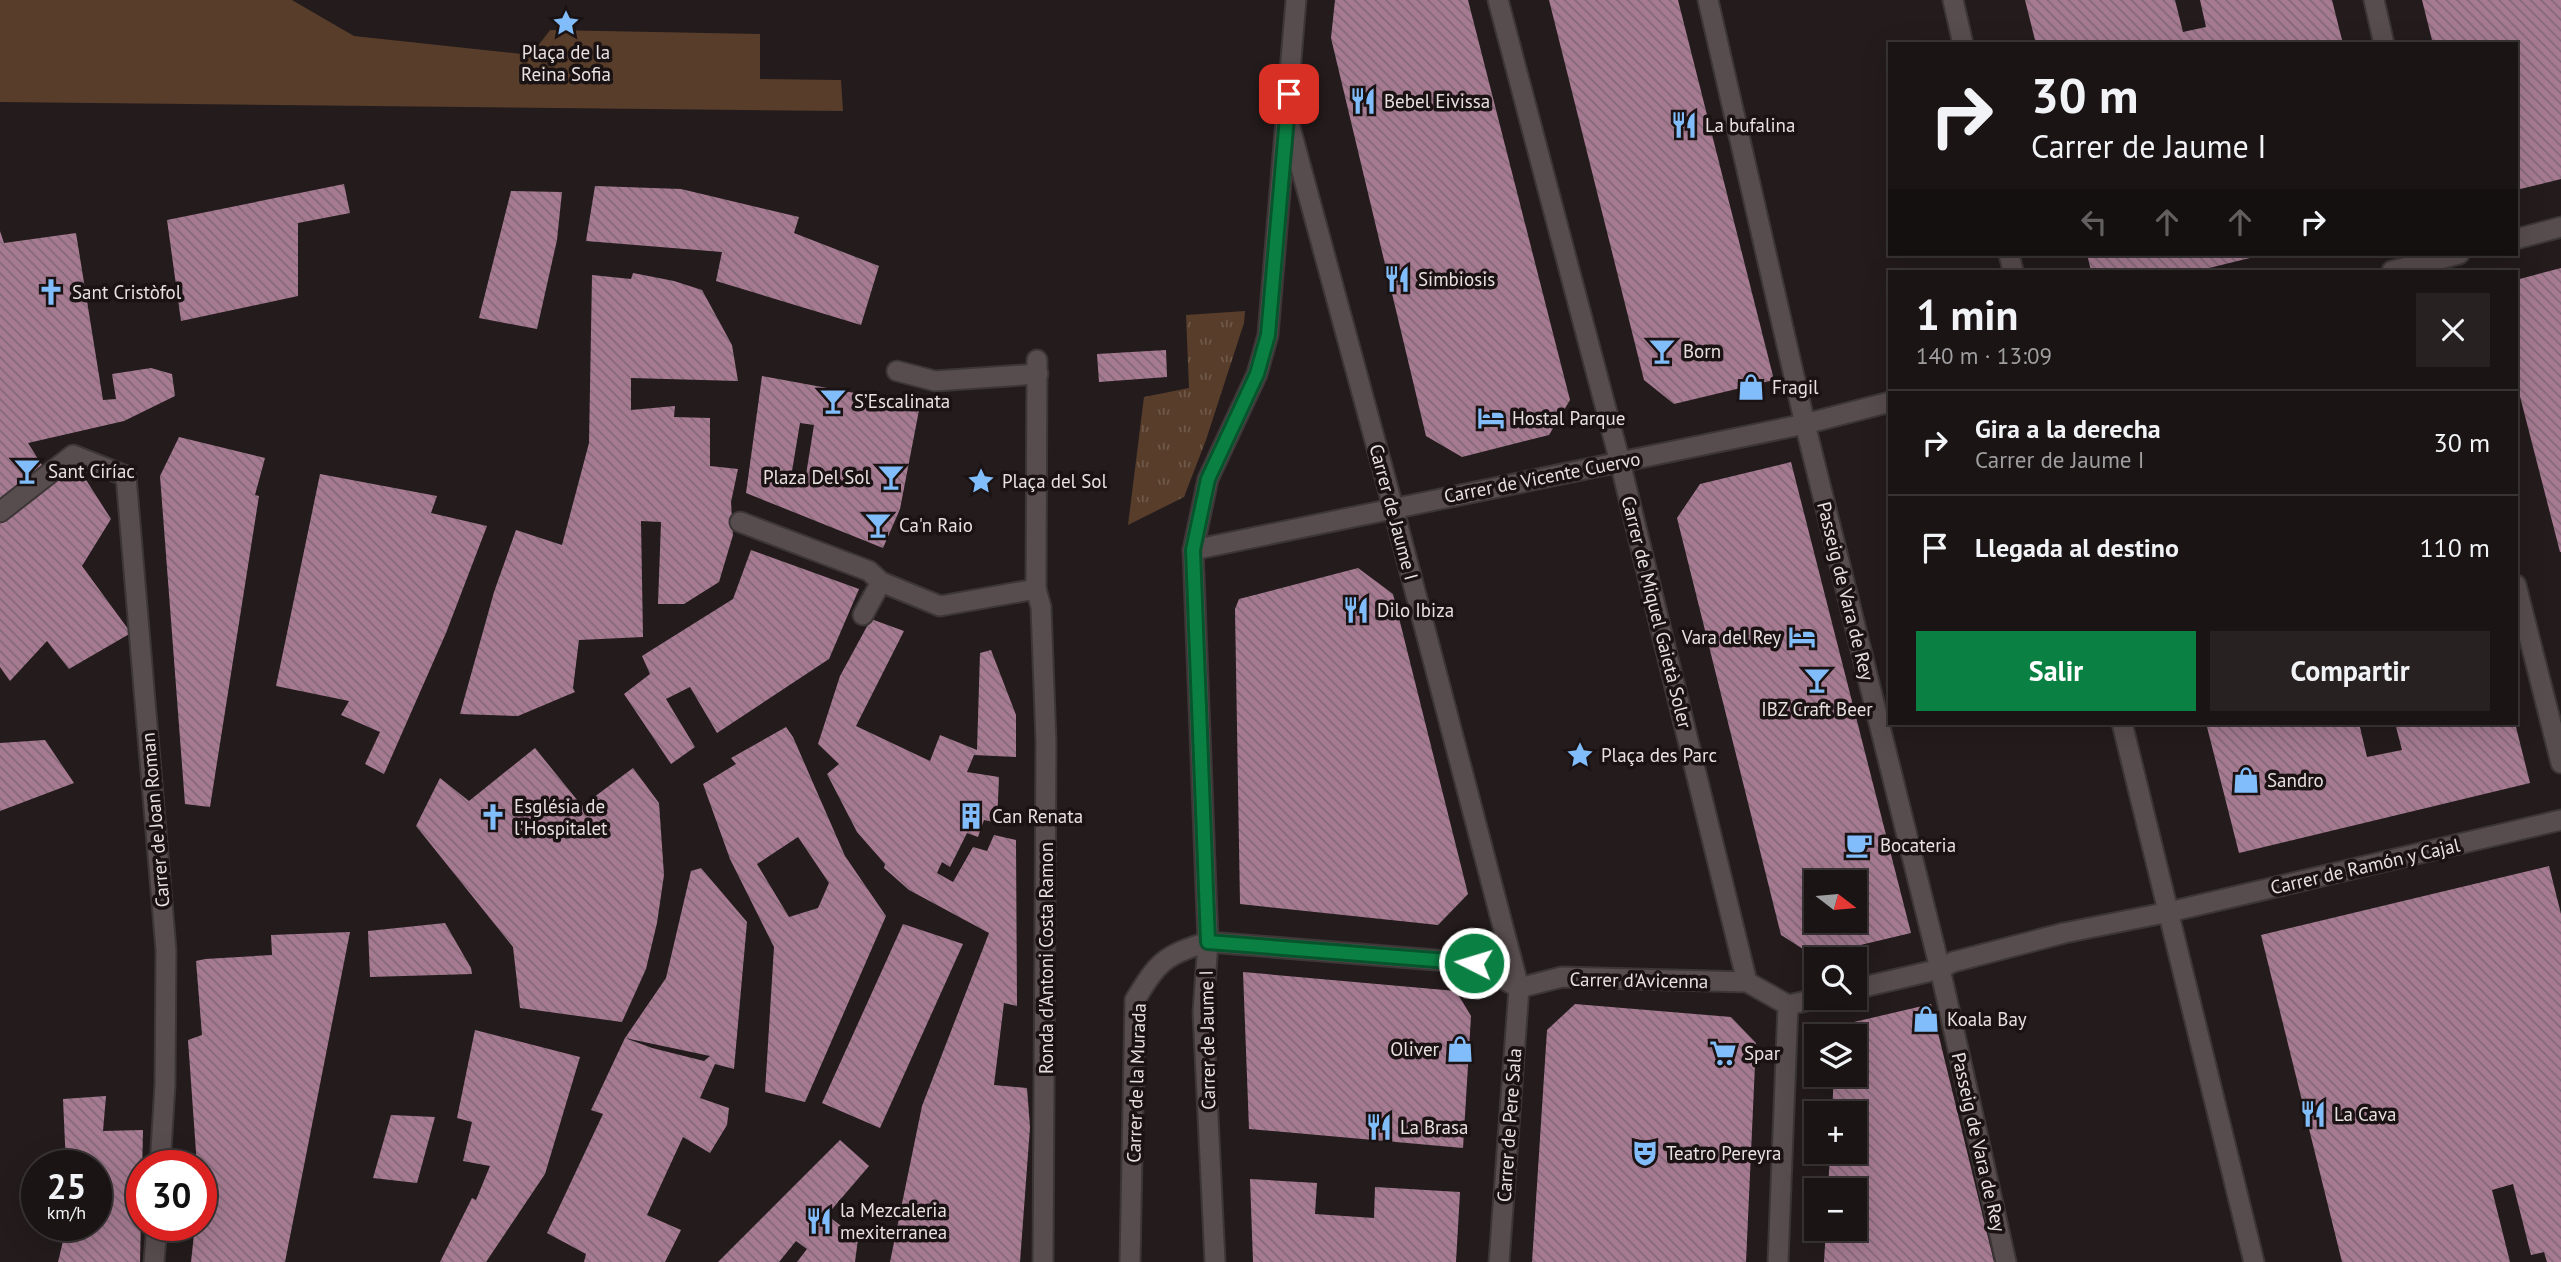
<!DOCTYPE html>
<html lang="es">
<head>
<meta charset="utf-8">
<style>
  :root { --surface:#1a1415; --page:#272122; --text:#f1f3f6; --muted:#9f9ea0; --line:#383334; --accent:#0b8043 }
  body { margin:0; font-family:"PT Sans",sans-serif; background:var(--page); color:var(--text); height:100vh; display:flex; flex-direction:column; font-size:26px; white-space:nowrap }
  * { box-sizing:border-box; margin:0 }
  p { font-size:23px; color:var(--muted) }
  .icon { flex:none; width:38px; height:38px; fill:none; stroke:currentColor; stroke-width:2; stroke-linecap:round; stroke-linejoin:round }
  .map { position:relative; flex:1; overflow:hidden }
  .sheet { position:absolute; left:1888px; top:270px; width:630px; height:455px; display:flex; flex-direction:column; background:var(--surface); border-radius:0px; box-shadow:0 7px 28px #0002,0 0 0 2px var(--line) }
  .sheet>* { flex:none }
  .guide { position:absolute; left:1888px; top:42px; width:630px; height:214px; border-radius:0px; box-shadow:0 7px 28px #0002,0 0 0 2px var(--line); background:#1a1415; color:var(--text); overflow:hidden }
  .needle { width:46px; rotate:106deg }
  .tools { position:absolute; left:1804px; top:870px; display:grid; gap:14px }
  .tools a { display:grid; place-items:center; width:63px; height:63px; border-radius:0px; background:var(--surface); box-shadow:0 7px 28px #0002,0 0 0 2px var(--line); font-size:35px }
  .speed { position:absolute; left:21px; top:1150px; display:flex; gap:14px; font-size:35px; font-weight:700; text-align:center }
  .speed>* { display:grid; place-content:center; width:91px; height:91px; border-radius:50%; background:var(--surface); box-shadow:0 7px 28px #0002,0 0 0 2px var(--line); line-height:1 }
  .speed small { font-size:18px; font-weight:400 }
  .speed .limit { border:10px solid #d22; background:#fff; color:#111 }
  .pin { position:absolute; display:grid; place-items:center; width:60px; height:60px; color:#fff; margin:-30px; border-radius:14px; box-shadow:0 4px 10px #0006 }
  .me { position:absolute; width:77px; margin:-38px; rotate:275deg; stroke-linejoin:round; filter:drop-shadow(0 0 5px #0008) }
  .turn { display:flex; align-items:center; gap:24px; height:147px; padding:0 28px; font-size:32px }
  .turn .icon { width:91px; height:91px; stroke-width:2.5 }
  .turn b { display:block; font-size:49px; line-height:60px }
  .lanes { display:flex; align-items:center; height:66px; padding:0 28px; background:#0003; justify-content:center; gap:35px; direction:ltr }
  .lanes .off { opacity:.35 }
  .round { display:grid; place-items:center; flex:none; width:74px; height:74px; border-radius:0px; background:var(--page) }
  .headline { display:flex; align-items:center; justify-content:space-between; height:119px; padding:0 28px }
  h1 { font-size:42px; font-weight:800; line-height:52px }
  .button { display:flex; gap:14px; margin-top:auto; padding:14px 28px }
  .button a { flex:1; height:80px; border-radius:0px; background:var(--accent); color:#fff; font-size:28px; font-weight:800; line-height:80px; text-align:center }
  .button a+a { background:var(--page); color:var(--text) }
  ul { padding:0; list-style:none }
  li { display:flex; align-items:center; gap:21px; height:105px; padding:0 28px; border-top:2px solid var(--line) }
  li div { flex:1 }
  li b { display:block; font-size:26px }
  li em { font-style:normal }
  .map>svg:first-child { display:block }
  .green { fill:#573d2a }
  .park { fill:url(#park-tufts) }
  .building { fill:url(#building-back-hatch); fill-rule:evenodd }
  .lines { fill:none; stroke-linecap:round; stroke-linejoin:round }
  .pedestrian-casing { stroke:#3c3637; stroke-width:23 }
  .minor-casing { stroke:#3c3637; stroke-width:23 }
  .pedestrian { stroke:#574c4e; stroke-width:19 }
  .minor { stroke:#574c4e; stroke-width:19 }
  .route-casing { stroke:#07532c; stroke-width:18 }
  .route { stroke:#0b8043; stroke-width:12 }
  .labels { text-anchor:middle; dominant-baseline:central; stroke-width:7; stroke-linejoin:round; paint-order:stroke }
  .poi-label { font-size:19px; fill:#e7e1e2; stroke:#1a1213; text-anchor:start }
  .street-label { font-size:19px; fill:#e7e1e2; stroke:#1a1213 }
</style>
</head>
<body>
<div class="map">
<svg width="2561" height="1262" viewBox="0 0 2561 1262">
  <defs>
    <pattern id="park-tufts" width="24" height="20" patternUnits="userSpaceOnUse" patternTransform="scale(1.75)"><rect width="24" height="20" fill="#573d2a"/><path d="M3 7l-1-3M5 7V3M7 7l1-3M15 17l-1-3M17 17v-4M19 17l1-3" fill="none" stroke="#6f5949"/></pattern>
    <pattern id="building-back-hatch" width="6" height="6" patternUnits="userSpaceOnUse" patternTransform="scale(1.75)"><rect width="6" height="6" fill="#a67b92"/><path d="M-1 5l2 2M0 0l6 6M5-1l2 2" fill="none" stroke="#846877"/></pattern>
  </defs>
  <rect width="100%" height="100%" fill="#231b1c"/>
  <polygon class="green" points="0,0 292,0 354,36 531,55 550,30 760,34 760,79 841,80 843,111 0,102"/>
  <polygon class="park" points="1245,311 1244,323 1206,440 1184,497 1128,525 1144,397 1189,388 1186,315"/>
  <g class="building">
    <polygon points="1335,0 1468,0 1570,400 1549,435 1462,457 1426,436 1331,38"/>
    <polygon points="1549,0 1678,0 1774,380 1674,404 1644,380"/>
    <polygon points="2025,0 2175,0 2183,32 2206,27 2200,0 2332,0 2343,44 2036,44"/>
    <polygon points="2422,0 2561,0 2561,179 2516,190 2516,44 2433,44"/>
    <polygon points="344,184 350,213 298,223 298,296 181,321 167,220"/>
    <polygon points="595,186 681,189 799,217 794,233 879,266 861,325 716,281 722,252 586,241"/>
    <polygon points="511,191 562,192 557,240 537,329 479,318"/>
    <polygon points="0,231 4,243 76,233 103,400 116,399 112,374 151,368 172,374 175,396 124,421 28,443 45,470 0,501"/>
    <polygon points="2087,254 2262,254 2262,255 2197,271 2091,271"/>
    <polygon points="2561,268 2561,552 2560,552 2516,381 2516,280"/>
    <polygon points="633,273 674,281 702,290 732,345 738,381 631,378 631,410 675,406 674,417 710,418 710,466 738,469 731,502 733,535 719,582 684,604 658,604 661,522 641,521 643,637 579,640 573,688 575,692 518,716 460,714 494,592 516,530 562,545 589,443 592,275 631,279"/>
    <polygon points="1166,350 1167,377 1099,382 1097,354"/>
    <path d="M762 376 920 405 900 509 883 548 746 493ZM800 423 814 425 805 481 797 479 799 473 792 471Z"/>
    <polygon points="179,437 265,458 255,495 259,496 210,807 185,804 160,476"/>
    <path d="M1791 462 1911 933 1814 956 1781 935 1677 518 1700 484ZM1816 882H1855V920H1816Z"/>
    <polygon points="74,470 77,475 81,472 111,519 82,566 131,633 69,669 47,641 10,681 0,667 0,523 23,503"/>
    <polygon points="320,474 437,496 431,513 487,526 446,633 384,774 365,764 380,732 341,715 349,701 276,686"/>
    <polygon points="751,550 859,589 829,659 717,733 690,687 666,699 695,747 671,764 624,694 650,674 642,656 733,599"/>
    <polygon points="1358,568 1393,594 1468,894 1438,925 1240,904 1235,609 1239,599"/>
    <polygon points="871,619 904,631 856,726 930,761 940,735 977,750 980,653 991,650 1016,715 1016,757 974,755 967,772 999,777 997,823 984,820 978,837 967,833 950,867 942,862 937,873 953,882 973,847 987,851 994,835 1016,840 1017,1006 1004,1003 994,1085 1027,1088 1030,1127 1020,1262 890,1262 922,1106 989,933 909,890 884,868 885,864 857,832 827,774 839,764 818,744 840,676"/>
    <polygon points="2206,723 2359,723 2367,757 2402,750 2395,723 2515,723 2530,783 2239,853"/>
    <path d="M786 727 793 737 845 856 886 916 805 1102 765 1092 774 947 730 859 703 784 736 764 731 758ZM798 837 829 883 818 908 789 917 757 864Z"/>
    <polygon points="45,740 74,783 0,811 0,743"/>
    <polygon points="535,748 582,806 633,768 659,803 664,875 657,923 646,969 622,1022 520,1008 513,947 416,826 440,778 469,801"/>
    <polygon points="2549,866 2561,914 2561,1262 2547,1262 2544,1252 2531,1255 2513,1184 2492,1190 2510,1262 2342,1262 2261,935"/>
    <polygon points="701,868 747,922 734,1069 715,1064 700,1098 729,1108 727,1125 710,1153 683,1137 647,1215 681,1230 665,1262 584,1262 586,1254 547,1233 603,1114 591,1110 624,1040 625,1038 652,1048 704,1061 710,1056 625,1038 666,978 691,871"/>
    <polygon points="445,923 471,968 472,974 370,977 368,931"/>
    <polygon points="903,924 963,944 880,1128 822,1103"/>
    <polygon points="350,932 285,1262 191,1262 195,1225 201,1225 201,1166 197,1166 188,1040 202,1035 196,961 205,959 272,955 271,935"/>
    <polygon points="1243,972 1456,991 1471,1016 1463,1148 1249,1129"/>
    <polygon points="1575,1004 1731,1017 1756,1043 1746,1262 1532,1262 1547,1030"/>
    <polygon points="1931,1004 1994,1262 1824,1262 1826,1228 1855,1228 1855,1190 1828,1190 1830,1152 1855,1152 1855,1113 1832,1113 1834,1074 1855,1074 1855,1036 1844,1036 1854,1022"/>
    <polygon points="475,1030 580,1057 545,1174 486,1262 440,1262 472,1198 476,1200 490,1166 463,1161 472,1122 457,1118"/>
    <polygon points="106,1096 103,1131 143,1130 140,1262 58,1262 63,1241 64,1225 96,1225 96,1166 66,1166 63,1099"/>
    <polygon points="391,1115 435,1117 417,1183 373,1178"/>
    <polygon points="840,1140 869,1166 827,1215 858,1239 855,1262 797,1262 807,1249 796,1241 779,1262 718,1262"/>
    <polygon points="1250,1179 1317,1183 1315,1214 1374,1218 1375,1187 1460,1192 1456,1262 1253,1262"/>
  </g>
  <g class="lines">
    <defs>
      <g id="pedestrian">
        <polyline points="1498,0 1620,462 1747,982"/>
        <polyline points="1708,0 1805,424 1940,969 2006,1262"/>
        <polyline points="1953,0 1963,44"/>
        <polyline points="1288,120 1393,507 1519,988"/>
        <polyline points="2009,254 2013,271"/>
        <polyline points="897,371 935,381 1038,374"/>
        <polyline points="740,522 869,571 881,582 940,606 1036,589 1037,360"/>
        <polyline points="1193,550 1805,424 1890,402"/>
        <polyline points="863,615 881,582"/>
        <polyline points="2122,723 2254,1262"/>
        <polyline points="1208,942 1203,1012 1215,1262"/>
        <polyline points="1855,989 1940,969 1953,962 2064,933 2169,912 2561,820"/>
        <polyline points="1788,1005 1820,998"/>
      </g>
      <g id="minor">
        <polyline points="2374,0 2384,44"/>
        <polyline points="2516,239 2561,227"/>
        <polyline points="2392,271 2459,254"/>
        <polyline points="0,512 73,455 126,476 166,950 165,1085 160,1166"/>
        <polyline points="2516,585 2561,763"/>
        <polyline points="1036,589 1041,607 1046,742 1043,1262"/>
        <polyline points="1208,942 1193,550 1208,479 1257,374 1268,335 1296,0"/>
        <polyline points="154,1262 157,1225"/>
        <path d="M1130 1262 1135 1000C1158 962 1164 955 1208 942L1474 963 1519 988 1562 977 1747 982 1788 1005 1778 1262"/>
        <polyline points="1499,1262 1519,988"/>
      </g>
    </defs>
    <use href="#pedestrian" class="pedestrian-casing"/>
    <use href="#minor" class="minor-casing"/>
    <use href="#pedestrian" class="pedestrian"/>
    <use href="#minor" class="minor"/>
  </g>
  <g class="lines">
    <defs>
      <polyline id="route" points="1289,94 1268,335 1257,374 1208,479 1193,550 1208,942 1474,963"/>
    </defs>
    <use href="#route" class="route-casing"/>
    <use href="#route" class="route"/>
  </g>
  <defs>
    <symbol id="sight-bare" viewBox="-9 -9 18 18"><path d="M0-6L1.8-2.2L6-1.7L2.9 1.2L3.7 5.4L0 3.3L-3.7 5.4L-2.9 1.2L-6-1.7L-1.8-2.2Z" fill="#80bdfa" stroke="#1a1213" stroke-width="2.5" paint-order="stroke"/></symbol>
    <symbol id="restaurant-bare" viewBox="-9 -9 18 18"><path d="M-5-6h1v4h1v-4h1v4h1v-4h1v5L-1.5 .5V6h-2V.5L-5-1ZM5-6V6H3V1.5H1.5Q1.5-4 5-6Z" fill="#80bdfa" stroke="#1a1213" stroke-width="2.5" paint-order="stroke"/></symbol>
    <symbol id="church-bare" viewBox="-9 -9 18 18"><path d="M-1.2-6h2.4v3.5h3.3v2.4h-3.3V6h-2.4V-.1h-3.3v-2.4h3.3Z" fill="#80bdfa" stroke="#1a1213" stroke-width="2.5" paint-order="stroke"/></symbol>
    <symbol id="bar-bare" viewBox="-9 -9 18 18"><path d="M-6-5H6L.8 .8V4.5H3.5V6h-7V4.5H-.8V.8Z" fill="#80bdfa" stroke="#1a1213" stroke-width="2.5" paint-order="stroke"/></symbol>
    <symbol id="shop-bare" viewBox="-9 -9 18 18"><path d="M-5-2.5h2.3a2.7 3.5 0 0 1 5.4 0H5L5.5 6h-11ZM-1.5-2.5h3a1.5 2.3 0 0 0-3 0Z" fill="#80bdfa" stroke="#1a1213" stroke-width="2.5" paint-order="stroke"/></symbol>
    <symbol id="hotel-bare" viewBox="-9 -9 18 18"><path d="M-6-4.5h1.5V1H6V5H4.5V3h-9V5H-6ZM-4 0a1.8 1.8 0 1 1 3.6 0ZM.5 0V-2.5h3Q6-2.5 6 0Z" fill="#80bdfa" stroke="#1a1213" stroke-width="2.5" paint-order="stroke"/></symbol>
    <symbol id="building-bare" viewBox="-9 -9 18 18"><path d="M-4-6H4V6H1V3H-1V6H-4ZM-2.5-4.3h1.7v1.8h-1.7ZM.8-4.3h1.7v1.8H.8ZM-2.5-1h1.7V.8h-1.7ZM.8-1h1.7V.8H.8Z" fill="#80bdfa" stroke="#1a1213" stroke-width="2.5" paint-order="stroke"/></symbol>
    <symbol id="cafe-bare" viewBox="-9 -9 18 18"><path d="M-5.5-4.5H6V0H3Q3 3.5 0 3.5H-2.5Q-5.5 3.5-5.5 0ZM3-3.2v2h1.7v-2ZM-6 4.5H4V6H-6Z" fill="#80bdfa" stroke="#1a1213" stroke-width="2.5" paint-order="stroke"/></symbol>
    <symbol id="supermarket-bare" viewBox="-9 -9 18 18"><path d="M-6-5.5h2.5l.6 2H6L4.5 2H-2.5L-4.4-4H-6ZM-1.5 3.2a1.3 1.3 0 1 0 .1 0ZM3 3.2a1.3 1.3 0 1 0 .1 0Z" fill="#80bdfa" stroke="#1a1213" stroke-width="2.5" paint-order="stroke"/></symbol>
    <symbol id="theatre-bare" viewBox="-9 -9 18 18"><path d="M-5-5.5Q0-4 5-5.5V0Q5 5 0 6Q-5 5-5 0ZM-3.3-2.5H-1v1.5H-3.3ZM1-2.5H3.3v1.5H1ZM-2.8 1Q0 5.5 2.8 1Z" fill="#80bdfa" stroke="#1a1213" stroke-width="2.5" paint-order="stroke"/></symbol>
  </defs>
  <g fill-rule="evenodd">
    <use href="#sight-bare" x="547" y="4" width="38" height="38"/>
    <use href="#restaurant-bare" x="1344" y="82" width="38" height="38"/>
    <use href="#restaurant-bare" x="1665" y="106" width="38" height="38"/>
    <use href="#restaurant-bare" x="1378" y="260" width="38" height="38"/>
    <use href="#church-bare" x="32" y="273" width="38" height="38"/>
    <use href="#bar-bare" x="1643" y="332" width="38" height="38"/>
    <use href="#shop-bare" x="1732" y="368" width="38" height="38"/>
    <use href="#bar-bare" x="814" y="382" width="38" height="38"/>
    <use href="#hotel-bare" x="1472" y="399" width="38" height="38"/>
    <use href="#bar-bare" x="8" y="452" width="38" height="38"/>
    <use href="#bar-bare" x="872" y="458" width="38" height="38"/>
    <use href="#sight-bare" x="962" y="462" width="38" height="38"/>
    <use href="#bar-bare" x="859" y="506" width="38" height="38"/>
    <use href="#restaurant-bare" x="1337" y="591" width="38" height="38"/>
    <use href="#hotel-bare" x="1783" y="618" width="38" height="38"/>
    <use href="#bar-bare" x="1798" y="661" width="38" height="38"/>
    <use href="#sight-bare" x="1561" y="736" width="38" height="38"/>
    <use href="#shop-bare" x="2227" y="761" width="38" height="38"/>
    <use href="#building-bare" x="952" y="797" width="38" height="38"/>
    <use href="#church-bare" x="474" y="798" width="38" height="38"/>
    <use href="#cafe-bare" x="1840" y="826" width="38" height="38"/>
    <use href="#shop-bare" x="1907" y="1000" width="38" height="38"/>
    <use href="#shop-bare" x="1441" y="1030" width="38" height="38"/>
    <use href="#supermarket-bare" x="1704" y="1034" width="38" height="38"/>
    <use href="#restaurant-bare" x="2294" y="1095" width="38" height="38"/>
    <use href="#restaurant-bare" x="1360" y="1108" width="38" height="38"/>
    <use href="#theatre-bare" x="1626" y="1134" width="38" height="38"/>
    <use href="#restaurant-bare" x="800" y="1202" width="38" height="38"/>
  </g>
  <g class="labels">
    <g class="poi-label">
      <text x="566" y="52" text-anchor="middle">Plaça de la<tspan x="566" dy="22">Reina Sofia</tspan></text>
      <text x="1384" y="101">Bebel Eivissa</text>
      <text x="1705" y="125">La bufalina</text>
      <text x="1418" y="279">Simbiosis</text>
      <text x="72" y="292">Sant Cristòfol</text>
      <text x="1683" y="351">Born</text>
      <text x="1772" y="387">Fragil</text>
      <text x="854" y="401">S’Escalinata</text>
      <text x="1512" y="418">Hostal Parque</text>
      <text x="48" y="471">Sant Ciríac</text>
      <text x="870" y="477" text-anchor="end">Plaza Del Sol</text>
      <text x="1002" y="481">Plaça del Sol</text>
      <text x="899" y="525">Ca'n Raio</text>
      <text x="1377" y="610">Dilo Ibiza</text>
      <text x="1781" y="637" text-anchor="end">Vara del Rey</text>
      <text x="1817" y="709" text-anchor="middle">IBZ Craft Beer</text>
      <text x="1601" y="755">Plaça des Parc</text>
      <text x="2267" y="780">Sandro</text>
      <text x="514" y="806">Església de<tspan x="514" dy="22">l'Hospitalet</tspan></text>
      <text x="992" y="816">Can Renata</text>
      <text x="1880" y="845">Bocateria</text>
      <text x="1947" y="1019">Koala Bay</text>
      <text x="1439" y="1049" text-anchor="end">Oliver</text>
      <text x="1744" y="1053">Spar</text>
      <text x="2334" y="1114">La Cava</text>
      <text x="1400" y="1127">La Brasa</text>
      <text x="1666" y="1153">Teatro Pereyra</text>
      <text x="840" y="1210">la Mezcaleria<tspan x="840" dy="22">mexiterranea</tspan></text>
    </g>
    <g class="street-label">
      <text transform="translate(1542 477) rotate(-11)">Carrer de Vicente Cuervo</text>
      <text transform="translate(1394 512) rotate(75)">Carrer de Jaume I</text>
      <text transform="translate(1846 591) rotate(76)">Passeig de Vara de Rey</text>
      <text transform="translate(1657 612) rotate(76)">Carrer de Miquel Gaietà Soler</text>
      <text transform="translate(155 820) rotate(-95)">Carrer de Joan Roman</text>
      <text transform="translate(2365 866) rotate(-13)">Carrer de Ramón y Cajal</text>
      <text transform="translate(1046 958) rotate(-90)">Ronda d'Antoni Costa Ramon</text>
      <text transform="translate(1639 980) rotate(1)">Carrer d'Avicenna</text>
      <text transform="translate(1207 1040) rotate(-91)">Carrer de Jaume I</text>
      <text transform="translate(1136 1083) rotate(-88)">Carrer de la Murada</text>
      <text transform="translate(1509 1125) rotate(-86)">Carrer de Pere Sala</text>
      <text transform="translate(1979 1142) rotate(77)">Passeig de Vara de Rey</text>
    </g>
  </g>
</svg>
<div class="tools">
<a><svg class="needle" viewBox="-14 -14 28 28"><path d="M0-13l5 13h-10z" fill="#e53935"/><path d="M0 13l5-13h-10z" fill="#9f9ea0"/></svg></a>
<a><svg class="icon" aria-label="search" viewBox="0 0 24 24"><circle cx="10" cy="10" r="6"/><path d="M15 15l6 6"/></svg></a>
<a><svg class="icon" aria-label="layers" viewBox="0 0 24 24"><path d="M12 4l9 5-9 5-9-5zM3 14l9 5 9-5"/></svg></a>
<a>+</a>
<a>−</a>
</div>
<div class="speed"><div>25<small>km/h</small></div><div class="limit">30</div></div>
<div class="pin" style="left:1289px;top:94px;background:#d93025"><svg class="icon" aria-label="arrive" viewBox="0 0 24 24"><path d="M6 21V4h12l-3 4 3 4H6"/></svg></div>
<svg class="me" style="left:1474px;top:963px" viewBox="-20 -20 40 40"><circle r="17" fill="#0b8043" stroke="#fff" stroke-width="3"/><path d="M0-11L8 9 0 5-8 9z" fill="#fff"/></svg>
<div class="guide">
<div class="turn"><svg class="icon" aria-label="right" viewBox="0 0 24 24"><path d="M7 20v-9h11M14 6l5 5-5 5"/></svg><div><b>30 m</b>Carrer de Jaume I</div></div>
<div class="lanes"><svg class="icon off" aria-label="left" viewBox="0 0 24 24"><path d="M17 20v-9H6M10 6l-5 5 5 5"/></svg><svg class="icon off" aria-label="ahead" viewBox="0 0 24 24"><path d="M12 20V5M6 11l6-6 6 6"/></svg><svg class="icon off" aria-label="ahead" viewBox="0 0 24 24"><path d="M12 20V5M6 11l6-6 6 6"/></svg><svg class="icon" aria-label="right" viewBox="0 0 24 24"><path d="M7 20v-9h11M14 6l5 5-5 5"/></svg></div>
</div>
<section class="sheet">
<div class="headline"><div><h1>1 min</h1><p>140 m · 13:09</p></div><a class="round"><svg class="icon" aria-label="close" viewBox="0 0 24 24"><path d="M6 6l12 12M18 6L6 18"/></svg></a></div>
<ul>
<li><svg class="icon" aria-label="right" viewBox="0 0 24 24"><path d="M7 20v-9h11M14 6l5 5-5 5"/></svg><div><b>Gira a la derecha</b><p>Carrer de Jaume I</p></div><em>30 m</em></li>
<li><svg class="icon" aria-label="arrive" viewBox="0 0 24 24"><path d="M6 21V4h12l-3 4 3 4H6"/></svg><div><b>Llegada al destino</b></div><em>110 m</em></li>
</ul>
<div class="button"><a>Salir</a><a>Compartir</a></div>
</section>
</div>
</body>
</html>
